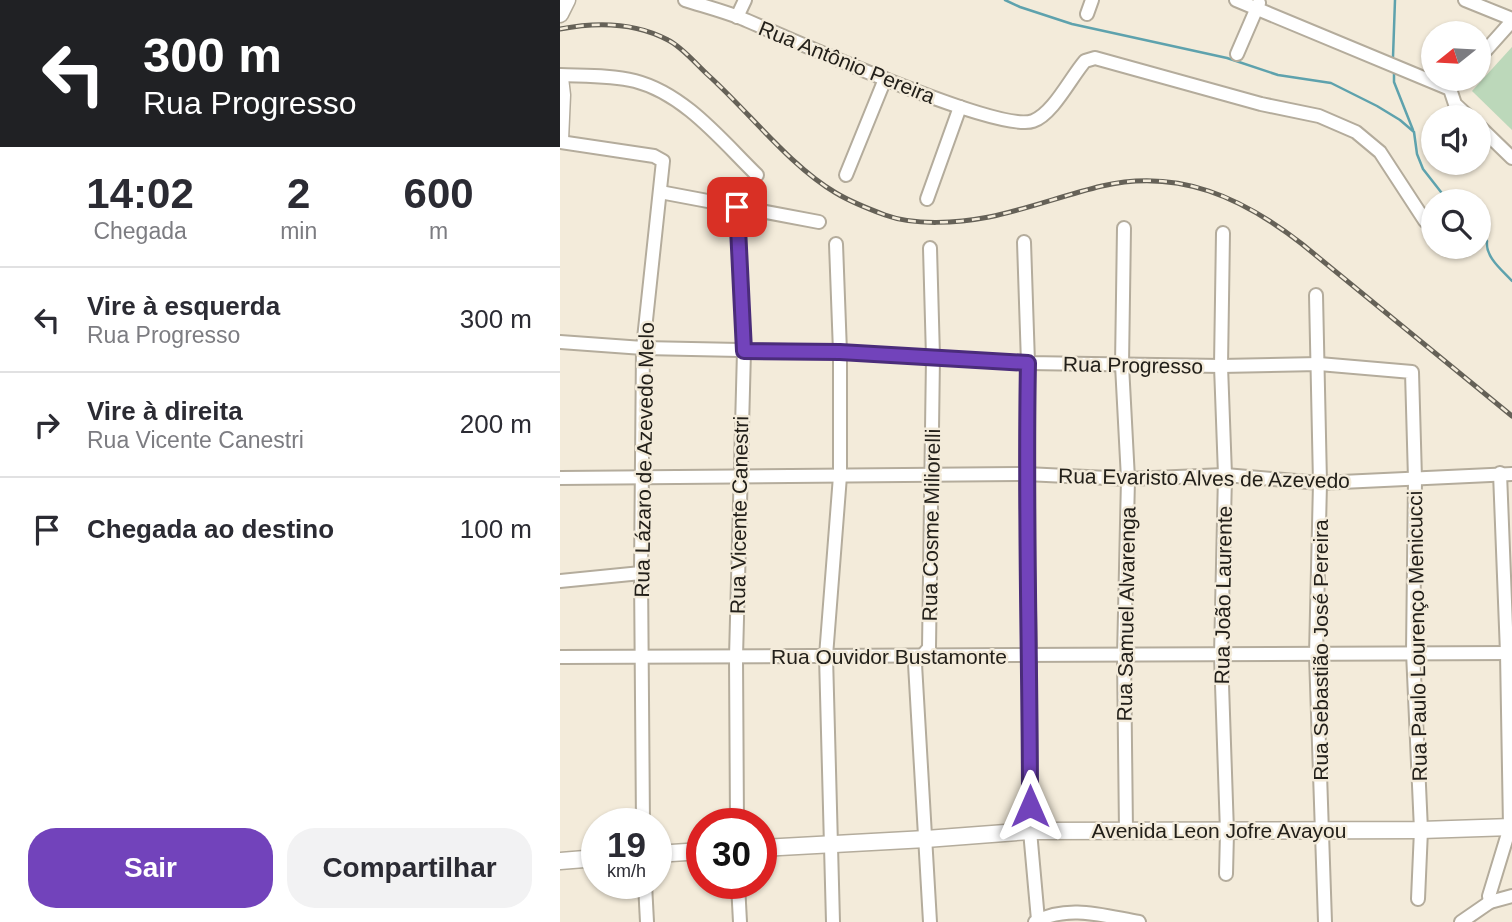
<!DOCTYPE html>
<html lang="pt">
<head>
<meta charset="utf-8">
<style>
  :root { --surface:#fff; --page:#f2f2f3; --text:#2b2b33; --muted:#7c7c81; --line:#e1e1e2; --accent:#7243bb }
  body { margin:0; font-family:Helvetica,sans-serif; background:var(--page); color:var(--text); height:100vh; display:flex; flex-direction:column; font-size:26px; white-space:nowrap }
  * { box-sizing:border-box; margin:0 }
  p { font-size:23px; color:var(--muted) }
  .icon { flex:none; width:38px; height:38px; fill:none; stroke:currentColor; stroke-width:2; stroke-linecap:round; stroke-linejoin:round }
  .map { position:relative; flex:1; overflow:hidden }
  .details { display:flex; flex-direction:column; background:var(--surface); width:560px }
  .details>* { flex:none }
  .guide { background:#202124; color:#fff; overflow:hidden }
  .needle { width:46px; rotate:252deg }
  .fabs { position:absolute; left:861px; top:21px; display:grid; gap:14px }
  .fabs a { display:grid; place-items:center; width:70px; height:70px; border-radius:50%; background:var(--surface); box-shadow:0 2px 5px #0004; font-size:35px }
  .speed { position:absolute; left:21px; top:808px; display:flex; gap:14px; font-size:35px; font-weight:700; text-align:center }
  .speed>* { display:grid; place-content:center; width:91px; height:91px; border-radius:50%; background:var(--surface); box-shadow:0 2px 5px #0004; line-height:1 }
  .speed small { font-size:18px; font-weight:400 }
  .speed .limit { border:10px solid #d22; background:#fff; color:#111 }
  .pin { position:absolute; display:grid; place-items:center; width:60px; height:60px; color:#fff; margin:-30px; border-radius:14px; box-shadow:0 4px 10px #0006 }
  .me { position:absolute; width:77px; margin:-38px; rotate:0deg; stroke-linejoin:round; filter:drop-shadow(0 0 5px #0008) }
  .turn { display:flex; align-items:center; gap:24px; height:147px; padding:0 28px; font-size:32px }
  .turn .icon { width:91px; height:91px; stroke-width:2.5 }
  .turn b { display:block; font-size:49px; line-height:60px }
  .eta { display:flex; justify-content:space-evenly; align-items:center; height:119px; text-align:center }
  .eta b { font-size:42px; font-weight:700; line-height:49px }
  .primary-button { display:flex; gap:14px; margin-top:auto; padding:14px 28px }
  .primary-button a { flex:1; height:80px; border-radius:28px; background:var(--accent); color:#fff; font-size:28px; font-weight:700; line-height:80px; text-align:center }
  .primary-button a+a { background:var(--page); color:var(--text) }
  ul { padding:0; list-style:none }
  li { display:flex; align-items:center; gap:21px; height:105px; padding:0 28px; border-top:2px solid var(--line) }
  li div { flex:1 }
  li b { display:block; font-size:26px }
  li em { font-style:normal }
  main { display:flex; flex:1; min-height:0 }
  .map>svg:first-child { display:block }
  .green { fill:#bcd8ba }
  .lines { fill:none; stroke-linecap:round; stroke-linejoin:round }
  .stream { stroke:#5ea2ad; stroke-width:2.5 }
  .street-casing { stroke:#b4ac9c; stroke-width:16 }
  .secondary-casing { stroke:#b4ac9c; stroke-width:19 }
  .street { stroke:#fff; stroke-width:12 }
  .secondary { stroke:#fff; stroke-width:16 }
  .rail-casing { stroke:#656157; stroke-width:5 }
  .rail { stroke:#f3ebda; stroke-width:2.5; stroke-dasharray:8; stroke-linecap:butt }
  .route-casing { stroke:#4a2c7a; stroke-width:18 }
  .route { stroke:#7243bb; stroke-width:12 }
  .labels { text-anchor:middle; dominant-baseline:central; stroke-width:5; stroke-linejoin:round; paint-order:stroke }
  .street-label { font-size:21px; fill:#23201a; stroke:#f3ebda }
</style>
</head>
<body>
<main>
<section class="details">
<div class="guide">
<div class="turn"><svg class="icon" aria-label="left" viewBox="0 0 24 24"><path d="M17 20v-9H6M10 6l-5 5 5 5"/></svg><div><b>300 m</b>Rua Progresso</div></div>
</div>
<div class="eta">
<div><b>14:02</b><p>Chegada</p></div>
<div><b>2</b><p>min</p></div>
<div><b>600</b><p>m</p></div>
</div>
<ul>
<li><svg class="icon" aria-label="left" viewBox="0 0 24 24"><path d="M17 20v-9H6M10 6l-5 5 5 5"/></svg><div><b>Vire à esquerda</b><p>Rua Progresso</p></div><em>300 m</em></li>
<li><svg class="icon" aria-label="right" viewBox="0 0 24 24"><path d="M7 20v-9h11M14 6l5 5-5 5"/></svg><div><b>Vire à direita</b><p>Rua Vicente Canestri</p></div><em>200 m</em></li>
<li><svg class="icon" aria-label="arrive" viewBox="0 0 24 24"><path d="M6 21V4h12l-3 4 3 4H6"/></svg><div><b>Chegada ao destino</b></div><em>100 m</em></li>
</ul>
<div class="primary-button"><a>Sair</a><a>Compartilhar</a></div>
</section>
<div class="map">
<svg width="952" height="922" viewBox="0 0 952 922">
  <rect width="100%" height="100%" fill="#f3ebda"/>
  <polygon class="green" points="952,47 952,130 912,91"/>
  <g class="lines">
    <g class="stream">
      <polyline points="445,0 460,7 512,24 667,58 718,75 771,83 817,106 840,120 854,132 857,154 863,169 888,201"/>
      <polyline points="833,57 835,0"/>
      <polyline points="834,74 834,82 853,130"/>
      <path d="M919 232 927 241C925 257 942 270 952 281"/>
    </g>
    <defs>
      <g id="street">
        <path d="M125 0C144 6 163 11 181 18 226 37 438 134 473 121 493 114 511 77 525 61L535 58 701 104 759 116 796 132 820 152 865 221"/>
        <polyline points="676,0 890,89 895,104 909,117"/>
        <polyline points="905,0 952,19"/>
        <polyline points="527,14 532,0"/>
        <polyline points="177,17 185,0"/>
        <polyline points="677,54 699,3"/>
        <polyline points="919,58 952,21"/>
        <path d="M0 75C25 76 51 75 75 81 125 94 162 141 197 175"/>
        <polyline points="890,89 899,79"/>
        <polyline points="919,126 952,158"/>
        <polyline points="0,142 94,156 103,161 83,348 81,573 83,824"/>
        <polyline points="286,175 325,79"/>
        <polyline points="100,192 259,222"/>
        <polyline points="367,199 400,107"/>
        <polyline points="177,207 184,351 176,657 177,824"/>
        <polyline points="564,228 562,365 568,479 564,657 566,831"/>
        <polyline points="663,233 661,366 665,475 661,655 667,832 666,874"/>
        <polyline points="464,242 468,363 466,474 470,656 470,831 478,920"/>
        <polyline points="370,248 373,357 369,648 355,664 370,922"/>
        <polyline points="756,295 760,483 756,655 765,922"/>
        <polyline points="0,342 83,348 280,352 468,363 661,366 759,364 852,372 855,479 853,652 861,830 858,899"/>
        <polyline points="0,478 466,474 568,479 665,475 760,483 952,474"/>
        <polyline points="0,581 81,573"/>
        <polyline points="0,657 952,653"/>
        <polyline points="85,884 87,922"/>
        <polyline points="178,884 180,922"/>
        <polyline points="930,902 929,896 950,827 947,653 940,473"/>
        <polyline points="273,922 266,656 280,476 280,352 276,244"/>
        <path d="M475 922C508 904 544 916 579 922"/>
        <polyline points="901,922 930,902 952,896"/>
      </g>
      <g id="secondary">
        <polyline points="0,14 7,0"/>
        <polyline points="0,78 2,95 0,140"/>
        <polyline points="201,848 366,839 470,831 861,830 952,827"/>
        <polyline points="96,854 142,851"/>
        <polyline points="0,861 37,858"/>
      </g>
    </defs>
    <use href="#street" class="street-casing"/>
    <use href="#secondary" class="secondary-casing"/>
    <use href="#street" class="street"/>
    <use href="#secondary" class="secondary"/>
    <defs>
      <path id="rail" d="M0 29C36 22 74 22 108 40 122 47 136 64 148 75 189 112 230 166 276 193 291 202 309 209 325 215 355 226 398 223 429 217 468 209 504 195 542 186 619 168 683 198 742 244L952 416"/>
    </defs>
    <use href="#rail" class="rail-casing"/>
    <use href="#rail" class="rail"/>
  </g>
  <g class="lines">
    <defs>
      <path id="route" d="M177 207 184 351 280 352 468 363C465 511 470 658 470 806"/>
    </defs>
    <use href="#route" class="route-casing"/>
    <use href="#route" class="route"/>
  </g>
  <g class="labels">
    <g class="street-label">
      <text transform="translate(287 62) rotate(22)">Rua Antônio Pereira</text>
      <text transform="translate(573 365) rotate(1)">Rua Progresso</text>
      <text transform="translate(84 460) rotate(-89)">Rua Lázaro de Azevedo Melo</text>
      <text transform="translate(644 478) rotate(1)">Rua Evaristo Alves de Azevedo</text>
      <text transform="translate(179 515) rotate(-89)">Rua Vicente Canestri</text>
      <text transform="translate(371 525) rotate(-89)">Rua Cosme Miliorelli</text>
      <text transform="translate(663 595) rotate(-89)">Rua João Laurente</text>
      <text transform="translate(566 614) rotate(-89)">Rua Samuel Alvarenga</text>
      <text transform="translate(857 636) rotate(-91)">Rua Paulo Lourenço Menicucci</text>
      <text transform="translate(760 650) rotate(-90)">Rua Sebastião José Pereira</text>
      <text x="329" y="656">Rua Ouvidor Bustamonte</text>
      <text x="659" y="830">Avenida Leon Jofre Avayou</text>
    </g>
  </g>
</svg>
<div class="fabs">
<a><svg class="needle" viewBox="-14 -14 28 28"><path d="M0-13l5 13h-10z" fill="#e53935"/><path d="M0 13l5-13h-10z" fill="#7c7c81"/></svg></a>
<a><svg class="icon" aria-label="sound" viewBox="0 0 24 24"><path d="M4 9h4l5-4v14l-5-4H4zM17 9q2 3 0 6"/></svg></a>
<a><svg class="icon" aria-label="search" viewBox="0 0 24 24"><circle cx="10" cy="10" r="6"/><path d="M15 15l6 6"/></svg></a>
</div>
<div class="speed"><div>19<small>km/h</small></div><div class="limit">30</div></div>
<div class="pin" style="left:177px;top:207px;background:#d93025"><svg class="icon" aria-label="arrive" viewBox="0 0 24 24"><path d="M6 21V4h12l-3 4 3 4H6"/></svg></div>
<svg class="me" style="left:470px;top:806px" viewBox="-20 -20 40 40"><path d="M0-17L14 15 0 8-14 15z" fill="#7243bb" stroke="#fff" stroke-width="4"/></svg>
</div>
</main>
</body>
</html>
